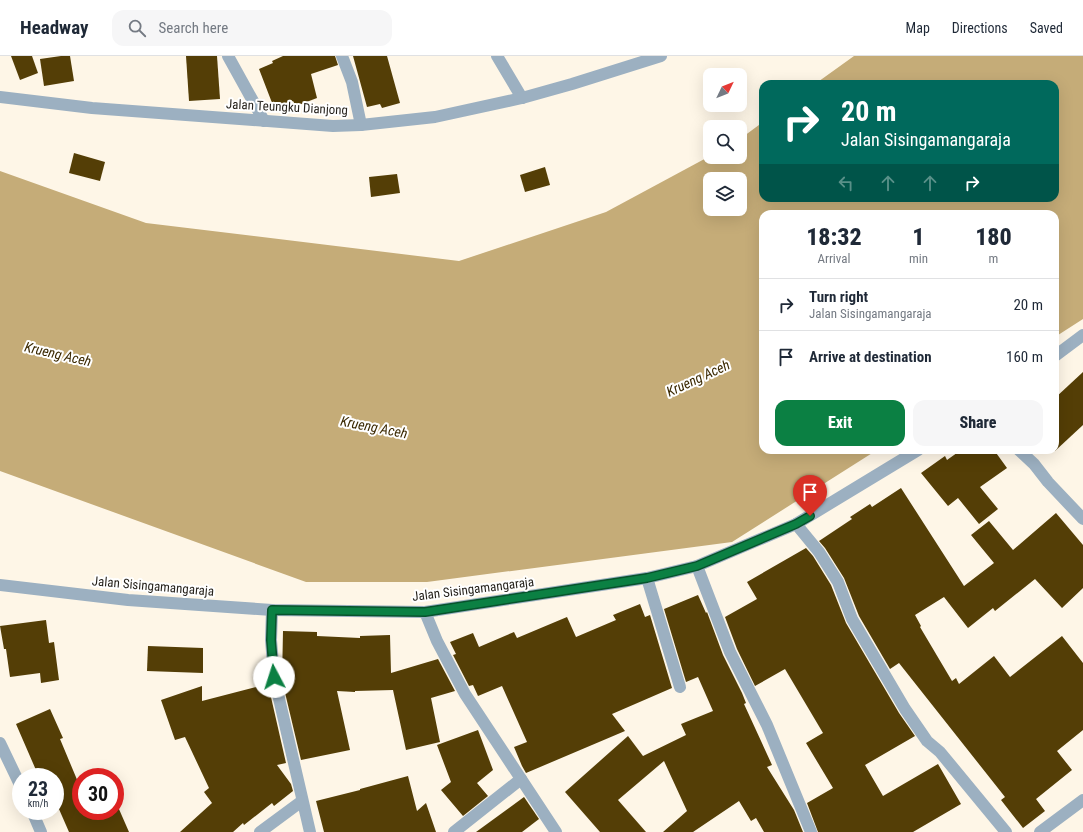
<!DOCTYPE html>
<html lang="en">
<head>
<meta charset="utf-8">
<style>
  :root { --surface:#fff; --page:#f6f6f7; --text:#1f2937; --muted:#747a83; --line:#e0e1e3; --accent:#0b8043 }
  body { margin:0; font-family:"Roboto Condensed",sans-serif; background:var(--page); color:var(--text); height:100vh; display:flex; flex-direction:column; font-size:15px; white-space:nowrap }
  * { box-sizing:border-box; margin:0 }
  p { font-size:13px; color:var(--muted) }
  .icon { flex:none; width:22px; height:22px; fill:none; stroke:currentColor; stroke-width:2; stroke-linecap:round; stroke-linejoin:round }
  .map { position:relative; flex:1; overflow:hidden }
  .panel { position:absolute; left:759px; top:154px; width:300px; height:244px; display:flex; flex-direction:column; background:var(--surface); border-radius:12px; box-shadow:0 4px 16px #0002 }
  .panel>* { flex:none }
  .banner { position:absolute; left:759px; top:24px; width:300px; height:122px; border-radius:12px; box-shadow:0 4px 16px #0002; background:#00695c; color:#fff; overflow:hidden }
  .needle { width:26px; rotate:47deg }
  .fabs { position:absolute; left:703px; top:12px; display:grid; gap:8px }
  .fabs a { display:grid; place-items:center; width:44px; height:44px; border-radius:8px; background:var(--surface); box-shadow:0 4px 16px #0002; font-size:20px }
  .speed { position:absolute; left:12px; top:712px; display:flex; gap:8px; font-size:20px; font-weight:700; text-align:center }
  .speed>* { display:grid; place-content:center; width:52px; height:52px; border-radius:50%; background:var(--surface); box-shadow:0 4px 16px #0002; line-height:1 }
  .speed small { font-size:10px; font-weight:400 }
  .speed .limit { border:6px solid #d22; background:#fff; color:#111 }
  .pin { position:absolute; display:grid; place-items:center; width:34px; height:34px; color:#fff; margin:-41px -17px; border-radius:50% 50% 50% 0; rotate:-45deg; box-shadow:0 0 4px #0007 }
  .pin .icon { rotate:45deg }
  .me { position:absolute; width:44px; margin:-22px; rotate:355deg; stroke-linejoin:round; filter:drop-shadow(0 0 3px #0008) }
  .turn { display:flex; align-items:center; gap:14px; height:84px; padding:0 16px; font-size:18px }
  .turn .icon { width:52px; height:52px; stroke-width:2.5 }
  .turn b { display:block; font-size:28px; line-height:34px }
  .lanes { display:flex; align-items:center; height:38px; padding:0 16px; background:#0003; justify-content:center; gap:20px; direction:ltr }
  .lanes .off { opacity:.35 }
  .eta { display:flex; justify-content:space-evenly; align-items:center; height:68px; text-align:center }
  .eta b { font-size:24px; font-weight:800; line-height:28px }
  .action { display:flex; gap:8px; margin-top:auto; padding:8px 16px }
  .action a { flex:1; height:46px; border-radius:12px; background:var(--accent); color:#fff; font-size:16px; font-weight:800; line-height:46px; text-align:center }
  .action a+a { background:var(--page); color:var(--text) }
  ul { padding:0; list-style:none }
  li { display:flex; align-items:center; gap:12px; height:52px; padding:0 16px; border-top:1px solid var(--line) }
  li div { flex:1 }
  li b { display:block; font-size:15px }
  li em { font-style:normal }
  header { display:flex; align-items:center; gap:24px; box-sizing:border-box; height:56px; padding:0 20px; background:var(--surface); border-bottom:1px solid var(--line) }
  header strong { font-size:19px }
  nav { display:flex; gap:22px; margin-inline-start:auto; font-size:14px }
  .search { width:280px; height:36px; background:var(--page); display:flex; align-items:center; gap:10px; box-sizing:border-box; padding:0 14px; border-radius:12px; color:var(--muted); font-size:15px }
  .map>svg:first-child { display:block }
  .water { fill:#c5ac78; fill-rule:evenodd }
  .building { fill:#543e06 }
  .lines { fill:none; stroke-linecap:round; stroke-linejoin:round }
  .minor { stroke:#9cb0c1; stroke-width:12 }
  .route-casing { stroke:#07532c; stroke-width:10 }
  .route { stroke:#0b8043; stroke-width:7 }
  .labels { text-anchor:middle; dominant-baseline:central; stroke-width:4; stroke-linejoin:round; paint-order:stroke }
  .street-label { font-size:13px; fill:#231f19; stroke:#fff }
  .water-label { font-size:14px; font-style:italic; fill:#3a2800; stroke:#fff }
</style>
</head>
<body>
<header>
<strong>Headway</strong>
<div class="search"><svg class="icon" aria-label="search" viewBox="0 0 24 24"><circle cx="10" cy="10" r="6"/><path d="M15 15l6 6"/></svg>Search here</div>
<nav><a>Map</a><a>Directions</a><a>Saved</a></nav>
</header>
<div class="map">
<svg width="1083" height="776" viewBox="0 0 1083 776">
  <rect width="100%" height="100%" fill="#fef6e7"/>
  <path class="water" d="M854 0H1083V263L1055 281V158H763V394H877L732 486 427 526H306L0 415V115L146 167 459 205 606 156 710 100V101H740V83L763 66V142H1055V28H815ZM710 123H740V153H710Z"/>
  <g class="building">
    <polygon points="11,0 32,0 38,17 20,24"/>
    <polygon points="61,0 70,0 74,25 44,30 40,3"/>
    <polygon points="186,0 217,0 220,43 189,45"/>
    <polygon points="283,0 335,0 338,9 311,18 317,42 296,50 293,45 274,52 259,13 273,7 272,5"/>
    <polygon points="353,0 387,0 400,47 382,52 380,48 367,51"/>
    <polygon points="74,97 105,106 100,125 69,117"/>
    <polygon points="545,111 550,129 525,136 520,119"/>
    <polygon points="397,118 400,137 371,141 369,121"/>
    <polygon points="1083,316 1083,369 1055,395 1055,342"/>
    <polygon points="961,394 994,394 1007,412 980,431 998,453 979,468 958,442 948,450 921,417 945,400 947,404"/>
    <polygon points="901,432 964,530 994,507 971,479 989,465 1013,494 1056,457 1083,489 1083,532 1062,552 1035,523 995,555 993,552 968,572 944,541 915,559 921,570 920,571 952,625 956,622 959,628 994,600 1010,621 1062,580 1083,607 1083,674 1057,695 1072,714 1036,743 1045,755 1023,772 1001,744 1005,741 899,607 890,613 859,560 844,522 825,492 819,485 852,463 850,461 870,448 872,451"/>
    <polygon points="806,492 813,500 831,529 846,567 899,657 915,680 865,709 883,740 938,708 961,748 913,776 818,776 807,747 833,732 806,687 823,677 785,613 755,630 737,593 725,561 757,543 747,526"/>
    <polygon points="698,539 706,557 707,556 723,599 742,637 746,647 744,648 772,709 767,711 794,754 803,776 764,776 756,762 751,765 739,745 693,776 663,776 687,755 664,705 618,744 646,776 600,776 565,736 628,680 643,700 686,679 681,668 713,655 698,621 686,626 664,553"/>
    <polygon points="640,548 645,561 650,559 672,632 612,658 625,675 526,717 522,710 514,691 527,686 502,630 478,640 473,629 469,630 453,599 456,598 450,586 473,577 479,591 514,576 517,582 567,561 576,581 616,564 613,559"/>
    <polygon points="46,564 49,587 54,586 59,624 41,627 40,617 10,621 6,593 4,593 0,570"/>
    <polygon points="283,575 317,576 317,580 360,582 360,580 390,579 391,617 438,603 455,635 431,642 440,686 406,694 393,634 355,635 355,636 337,635 350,694 301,704 282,624"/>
    <polygon points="148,590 203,592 203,617 147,615"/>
    <polygon points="268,628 286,707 277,709 291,728 293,735 274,750 272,747 244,769 243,767 233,776 180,776 212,747 204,736 209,732 185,681 175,684 161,644 202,630 202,645"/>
    <polygon points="50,653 63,682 60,683 78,726 81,725 81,755 115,755 115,744 129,776 69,776 55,744 55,721 39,721 16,668"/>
    <polygon points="478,674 493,714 477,727 488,740 463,760 441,734 451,726 437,689"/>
    <polygon points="103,716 105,721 90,721"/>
    <polygon points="408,720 417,755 426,747 436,776 324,776 316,745 360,734 360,733"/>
    <polygon points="524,741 539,763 522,776 476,776"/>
  </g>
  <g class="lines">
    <g class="minor">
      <polyline points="228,0 264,65"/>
      <polyline points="342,0 352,26 361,69"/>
      <polyline points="497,0 522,42"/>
      <polyline points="0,41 92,52 333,70 361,69 435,61 522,42 572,28 661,0"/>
      <polyline points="1055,300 1083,279"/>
      <polyline points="1019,394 1034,408 1048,426 1083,463"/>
      <polyline points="796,468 819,496 838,526 852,563 905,653 927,685 940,696 1006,776"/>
      <polyline points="697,510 730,596 767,669 811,776"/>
      <polyline points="647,522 680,631"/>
      <polyline points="0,529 128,544 272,554 425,556 647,522 697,510 796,468 918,394"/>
      <polyline points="272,554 271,584 274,621 310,776"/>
      <polyline points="425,556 437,585 465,638 556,776"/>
      <polyline points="0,687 21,731"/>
      <polyline points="32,755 41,776"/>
      <polyline points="260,776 302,745"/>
      <polyline points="454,776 521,723"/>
      <polyline points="1040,776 1083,744"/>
    </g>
  </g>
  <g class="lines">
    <defs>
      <polyline id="route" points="274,621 271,584 272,554 425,556 647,522 697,510 796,468 810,460"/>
    </defs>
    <use href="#route" class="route-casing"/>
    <use href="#route" class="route"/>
  </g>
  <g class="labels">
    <g class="street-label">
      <text transform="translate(287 51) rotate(3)">Jalan Teungku Dianjong</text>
      <text transform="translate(153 530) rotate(5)">Jalan Sisingamangaraja</text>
      <text transform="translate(473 533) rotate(-7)">Jalan Sisingamangaraja</text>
    </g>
    <g class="water-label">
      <text transform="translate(58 298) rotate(13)">Krueng Aceh</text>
      <text transform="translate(698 322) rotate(-25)">Krueng Aceh</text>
      <text transform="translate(374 371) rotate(11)">Krueng Aceh</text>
    </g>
  </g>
</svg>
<div class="fabs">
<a><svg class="needle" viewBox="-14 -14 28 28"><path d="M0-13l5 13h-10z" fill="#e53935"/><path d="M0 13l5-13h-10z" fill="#747a83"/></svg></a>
<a><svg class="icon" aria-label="search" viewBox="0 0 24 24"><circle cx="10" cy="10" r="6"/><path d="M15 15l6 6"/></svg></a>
<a><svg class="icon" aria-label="layers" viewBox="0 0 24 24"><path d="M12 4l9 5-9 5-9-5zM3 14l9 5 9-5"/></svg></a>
</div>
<div class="speed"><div>23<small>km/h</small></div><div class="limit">30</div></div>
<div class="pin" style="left:810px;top:460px;background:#d93025"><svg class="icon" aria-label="arrive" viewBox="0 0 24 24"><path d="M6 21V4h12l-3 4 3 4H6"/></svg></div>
<svg class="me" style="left:274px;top:621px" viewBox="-20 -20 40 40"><circle r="19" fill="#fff"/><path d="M0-13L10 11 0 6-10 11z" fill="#0b8043"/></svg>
<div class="banner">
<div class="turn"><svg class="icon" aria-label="right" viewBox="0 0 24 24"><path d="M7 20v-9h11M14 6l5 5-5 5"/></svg><div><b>20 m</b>Jalan Sisingamangaraja</div></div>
<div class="lanes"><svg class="icon off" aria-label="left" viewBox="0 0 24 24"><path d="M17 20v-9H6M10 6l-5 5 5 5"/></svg><svg class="icon off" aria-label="ahead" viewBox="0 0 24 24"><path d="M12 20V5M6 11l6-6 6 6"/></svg><svg class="icon off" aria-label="ahead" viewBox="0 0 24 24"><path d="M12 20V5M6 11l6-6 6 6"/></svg><svg class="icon" aria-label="right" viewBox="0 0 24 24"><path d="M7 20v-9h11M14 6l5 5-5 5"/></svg></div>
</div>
<section class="panel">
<div class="eta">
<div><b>18:32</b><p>Arrival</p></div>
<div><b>1</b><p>min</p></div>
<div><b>180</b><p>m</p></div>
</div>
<ul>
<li><svg class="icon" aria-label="right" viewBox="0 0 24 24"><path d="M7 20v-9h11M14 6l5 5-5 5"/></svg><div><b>Turn right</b><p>Jalan Sisingamangaraja</p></div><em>20 m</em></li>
<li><svg class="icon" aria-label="arrive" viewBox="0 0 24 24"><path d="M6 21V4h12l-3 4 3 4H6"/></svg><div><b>Arrive at destination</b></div><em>160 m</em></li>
</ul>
<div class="action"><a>Exit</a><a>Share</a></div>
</section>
</div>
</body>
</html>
